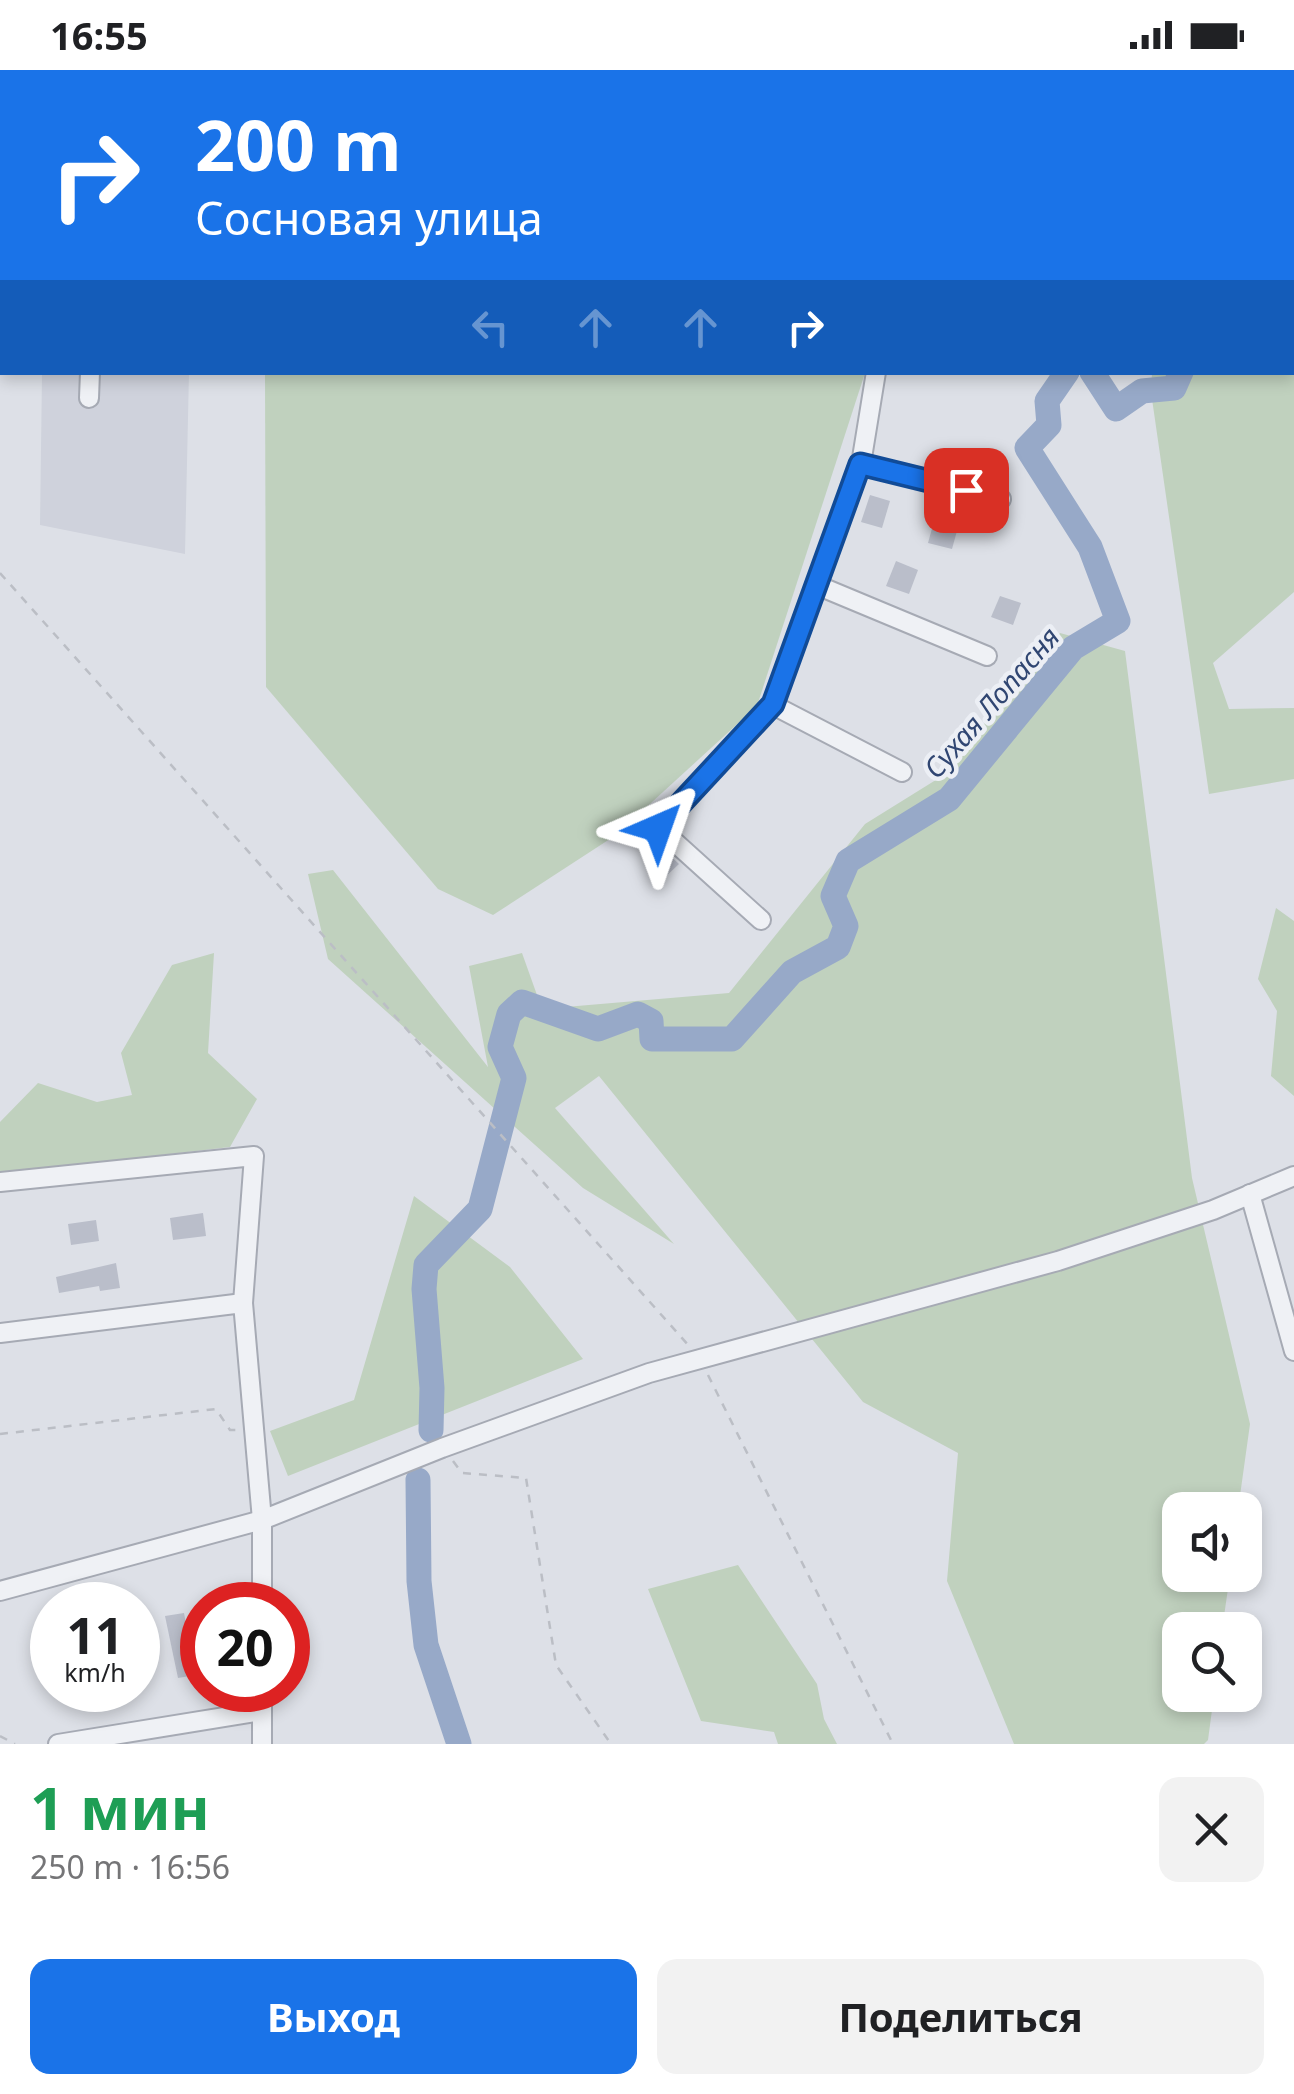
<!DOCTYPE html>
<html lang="ru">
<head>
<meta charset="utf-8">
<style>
  :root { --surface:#fff; --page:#f2f2f2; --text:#202124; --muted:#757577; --accent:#1a73e8 }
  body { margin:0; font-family:"Noto Sans",sans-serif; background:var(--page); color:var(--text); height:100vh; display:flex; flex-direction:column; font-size:38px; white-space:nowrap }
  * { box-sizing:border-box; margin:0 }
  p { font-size:32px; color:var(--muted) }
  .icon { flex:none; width:55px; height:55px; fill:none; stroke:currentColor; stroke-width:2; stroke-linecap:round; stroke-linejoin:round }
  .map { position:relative; height:1674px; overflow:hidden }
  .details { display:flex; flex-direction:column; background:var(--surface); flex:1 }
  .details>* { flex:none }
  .hud { position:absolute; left:0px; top:0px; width:1295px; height:305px; box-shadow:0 5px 15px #0003; background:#1a73e8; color:#fff; overflow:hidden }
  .buttons { position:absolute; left:1162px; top:1422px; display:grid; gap:20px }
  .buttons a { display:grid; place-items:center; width:100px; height:100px; border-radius:20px; background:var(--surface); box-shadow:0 5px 15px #0003; font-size:50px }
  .speed { position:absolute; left:30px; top:1512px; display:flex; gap:20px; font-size:50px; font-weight:700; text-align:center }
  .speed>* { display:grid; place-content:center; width:130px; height:130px; border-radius:50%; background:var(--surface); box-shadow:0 5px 15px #0003; line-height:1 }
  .speed small { font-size:25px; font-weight:400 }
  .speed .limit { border:15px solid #d22; background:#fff; color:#111 }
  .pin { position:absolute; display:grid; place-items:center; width:85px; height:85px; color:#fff; margin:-42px; border-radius:20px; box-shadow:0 5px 15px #0006 }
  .me { position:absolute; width:110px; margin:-55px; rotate:43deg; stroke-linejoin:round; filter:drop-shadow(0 0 8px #0008) }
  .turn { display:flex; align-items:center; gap:35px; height:210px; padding:0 30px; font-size:45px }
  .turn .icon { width:130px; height:130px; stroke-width:2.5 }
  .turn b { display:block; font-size:70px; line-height:85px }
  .lanes { display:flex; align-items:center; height:95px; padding:0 30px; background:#0003; justify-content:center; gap:50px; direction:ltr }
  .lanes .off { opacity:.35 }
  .round { display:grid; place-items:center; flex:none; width:105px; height:105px; border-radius:20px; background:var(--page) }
  .overview { display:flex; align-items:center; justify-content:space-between; height:170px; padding:0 30px }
  h1 { font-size:60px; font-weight:700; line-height:75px; color:#1e9e55 }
  .button { display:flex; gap:20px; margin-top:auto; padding:20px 30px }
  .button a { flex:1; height:115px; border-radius:20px; background:var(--accent); color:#fff; font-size:40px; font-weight:700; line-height:115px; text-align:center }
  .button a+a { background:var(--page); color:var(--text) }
  .status { display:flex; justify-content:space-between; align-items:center; height:70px; padding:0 50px; background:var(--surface); direction:ltr }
  .status svg { height:28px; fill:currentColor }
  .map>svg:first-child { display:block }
  .built { fill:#cfd2dc }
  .green { fill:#c0d1be }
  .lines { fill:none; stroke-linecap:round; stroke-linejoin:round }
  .stream { stroke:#97a9c8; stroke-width:4 }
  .river { stroke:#97a9c8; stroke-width:25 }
  .building { fill:#babeca }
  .minor-casing { stroke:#a6aab4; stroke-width:22 }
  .path { stroke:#bbbec5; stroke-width:2.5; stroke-dasharray:8 8; stroke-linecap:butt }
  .minor { stroke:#eff1f5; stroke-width:18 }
  .route-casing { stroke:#114b97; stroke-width:25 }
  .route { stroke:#1a73e8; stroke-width:18 }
  .labels { text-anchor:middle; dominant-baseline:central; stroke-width:9; stroke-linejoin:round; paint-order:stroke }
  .water-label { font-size:28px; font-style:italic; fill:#304672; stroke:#eceff5 }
</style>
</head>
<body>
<div class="status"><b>16:55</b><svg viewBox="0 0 49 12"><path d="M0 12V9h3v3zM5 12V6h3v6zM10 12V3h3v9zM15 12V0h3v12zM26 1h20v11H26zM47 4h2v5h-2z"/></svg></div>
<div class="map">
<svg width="1294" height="1674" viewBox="0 0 1294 1674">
  <rect width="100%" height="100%" fill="#dde0e7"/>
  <polygon class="built" points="42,303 189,303 185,484 40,455"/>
  <g class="green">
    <polygon points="1193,0 1294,0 1294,522 1213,593 1229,639 1294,638 1294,709 1209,724 1151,322 1152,303 1292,302 1292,2 1190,2"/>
    <polygon points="265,303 265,302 865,303 757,636 616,765 493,845 438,819 266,617"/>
    <polygon points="1060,563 1125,581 1192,1108 1250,1354 1238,1440 1180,1440 1180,1505 1230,1505 1222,1560 1180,1560 1180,1625 1214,1625 1208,1670 1204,1674 1014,1674 947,1511 958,1383 863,1332 599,1006 555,1038 674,1174 583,1118 328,889 308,804 333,800 488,997 469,896 522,883 542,939 729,923 865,754 939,708"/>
    <polygon points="1276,838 1294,851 1294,1026 1271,1006 1277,941 1258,909"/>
    <polygon points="214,883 208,983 257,1029 230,1077 0,1104 0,1052 38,1013 97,1032 132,1025 121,983 172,895"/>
    <polygon points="414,1126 510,1197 583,1289 288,1406 270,1361 354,1330"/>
    <polygon points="738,1495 817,1614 824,1649 837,1674 778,1674 774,1662 701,1651 648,1519"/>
  </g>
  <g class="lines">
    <polyline class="stream" points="1277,2 1278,0"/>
    <g class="river">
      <polyline points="1092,302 1116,339 1142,321 1174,318 1181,302"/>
      <polyline points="431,1360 432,1318 424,1219 426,1195 480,1139 514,1008 500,977 509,944 522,932 598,959 638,944 651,951 652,969 732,969 792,902 838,877 846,856 833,826 848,791 949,729 1073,578 1118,551 1090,477 1027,378 1049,355 1047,331 1067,302"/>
      <polyline points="418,1410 419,1511 426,1575 459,1674"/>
    </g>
  </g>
  <g class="building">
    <polygon points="870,425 890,431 882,458 861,452"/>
    <polygon points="936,444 960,450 952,479 928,473"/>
    <polygon points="896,491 918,500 909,524 886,516"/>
    <polygon points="1000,526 1021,533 1013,555 991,547"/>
    <polygon points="664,780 679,794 661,811 647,796"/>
    <polygon points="203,1143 206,1166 173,1170 170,1148"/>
    <polygon points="96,1150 99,1171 71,1175 68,1154"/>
    <polygon points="116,1193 120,1218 100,1221 99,1216 59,1223 56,1207"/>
    <polygon points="184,1543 192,1586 202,1584 202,1604 178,1608 165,1546"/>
  </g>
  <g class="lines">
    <defs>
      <g id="minor">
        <polyline points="939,0 949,2"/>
        <polyline points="233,2 233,0"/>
        <polyline points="433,2 433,0"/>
        <polyline points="567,2 567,0"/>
        <polyline points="704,2 704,0"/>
        <polyline points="853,2 853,0"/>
        <polyline points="1024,2 1026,0"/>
        <polyline points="89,328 90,302"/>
        <polyline points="861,394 1001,429"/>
        <polyline points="819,516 987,586"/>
        <polyline points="773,635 902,702"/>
        <polyline points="761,850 658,757 773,635 861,394 876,302"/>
        <polyline points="0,1112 254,1086 243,1233"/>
        <polyline points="1250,1124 1294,1281"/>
        <polyline points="0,1263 243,1233 262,1450 262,1535"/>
        <polyline points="0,1521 262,1450 442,1378 649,1303 1058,1191 1213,1140 1294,1106"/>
        <polyline points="262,1620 262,1674"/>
        <polyline points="58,1674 262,1641"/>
      </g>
    </defs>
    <use href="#minor" class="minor-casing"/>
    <g class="path">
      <polyline points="0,503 690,1277"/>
      <polyline points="708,1305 893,1674"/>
      <polyline points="0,1364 216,1339 230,1360 240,1360"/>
      <polyline points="453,1391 462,1403 526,1408 556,1595 611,1674"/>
      <polyline points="0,1666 15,1674"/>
    </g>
    <use href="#minor" class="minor"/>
  </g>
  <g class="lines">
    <defs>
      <polyline id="route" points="658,758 773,634 860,394 966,420"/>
    </defs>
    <use href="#route" class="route-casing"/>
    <use href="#route" class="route"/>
  </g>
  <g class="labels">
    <g class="water-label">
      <text transform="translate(991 632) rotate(-49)">Сухая Лопасня</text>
    </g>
  </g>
</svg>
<div class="buttons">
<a><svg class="icon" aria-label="sound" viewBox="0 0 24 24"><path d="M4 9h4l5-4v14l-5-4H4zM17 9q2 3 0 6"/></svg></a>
<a><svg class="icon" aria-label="search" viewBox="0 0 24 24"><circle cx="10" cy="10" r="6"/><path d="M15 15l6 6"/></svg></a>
</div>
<div class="speed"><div>11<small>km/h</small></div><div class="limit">20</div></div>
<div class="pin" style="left:966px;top:420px;background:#d93025"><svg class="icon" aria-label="arrive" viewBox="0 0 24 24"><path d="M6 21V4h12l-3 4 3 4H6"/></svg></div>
<svg class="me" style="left:658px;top:758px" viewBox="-20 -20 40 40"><path d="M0-17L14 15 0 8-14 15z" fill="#1a73e8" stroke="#fff" stroke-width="4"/></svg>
<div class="hud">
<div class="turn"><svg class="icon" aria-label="right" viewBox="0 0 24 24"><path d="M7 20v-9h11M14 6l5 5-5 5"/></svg><div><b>200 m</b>Сосновая улица</div></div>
<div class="lanes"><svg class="icon off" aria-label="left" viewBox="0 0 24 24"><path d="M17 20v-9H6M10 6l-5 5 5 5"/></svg><svg class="icon off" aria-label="ahead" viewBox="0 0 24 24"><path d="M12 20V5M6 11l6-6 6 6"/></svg><svg class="icon off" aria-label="ahead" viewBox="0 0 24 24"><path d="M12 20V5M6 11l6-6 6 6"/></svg><svg class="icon" aria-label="right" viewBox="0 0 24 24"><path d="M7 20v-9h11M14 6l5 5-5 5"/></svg></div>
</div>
</div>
<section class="details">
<div class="overview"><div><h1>1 мин</h1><p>250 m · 16:56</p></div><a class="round"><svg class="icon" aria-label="close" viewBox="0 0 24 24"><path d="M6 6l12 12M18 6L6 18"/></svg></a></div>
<div class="button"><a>Выход</a><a>Поделиться</a></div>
</section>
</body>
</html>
